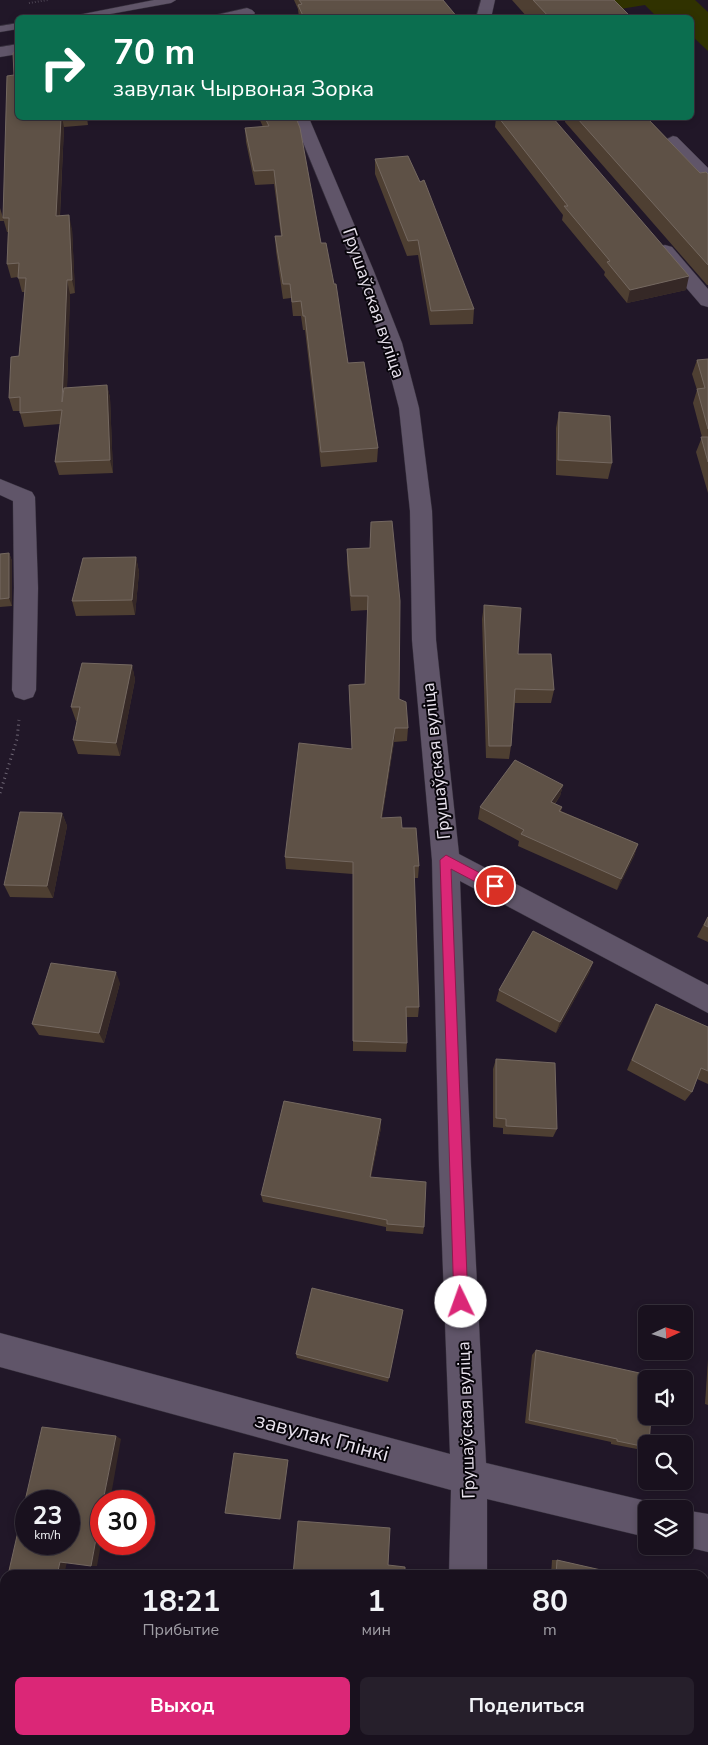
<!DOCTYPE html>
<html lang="ru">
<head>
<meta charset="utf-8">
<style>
  :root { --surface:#19111e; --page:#261f2b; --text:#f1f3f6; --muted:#9f9da4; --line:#37313c; --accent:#db2777 }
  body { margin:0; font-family:"Nunito Sans",sans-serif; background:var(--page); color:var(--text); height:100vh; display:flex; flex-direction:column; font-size:19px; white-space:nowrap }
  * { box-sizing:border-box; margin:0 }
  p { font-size:16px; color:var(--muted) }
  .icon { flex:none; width:28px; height:28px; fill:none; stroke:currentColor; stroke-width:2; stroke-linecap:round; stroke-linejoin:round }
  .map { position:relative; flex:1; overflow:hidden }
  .panel { position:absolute; left:0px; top:1570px; width:709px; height:175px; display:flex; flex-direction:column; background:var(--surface); border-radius:15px 15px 0 0; box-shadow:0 2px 8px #0003,0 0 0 1px var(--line) }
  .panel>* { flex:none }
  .guide { position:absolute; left:15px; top:15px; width:679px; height:105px; border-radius:8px; box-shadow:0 2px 8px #0003,0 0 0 1px var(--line); background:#0b6e4f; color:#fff; overflow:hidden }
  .needle { width:32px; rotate:86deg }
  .fabs { position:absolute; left:638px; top:1305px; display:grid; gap:10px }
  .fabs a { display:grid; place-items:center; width:55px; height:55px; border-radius:8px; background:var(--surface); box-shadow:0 2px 8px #0003,0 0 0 1px var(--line); font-size:25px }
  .speed { position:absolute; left:15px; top:1490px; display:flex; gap:10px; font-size:25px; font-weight:700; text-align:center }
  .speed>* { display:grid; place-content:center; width:65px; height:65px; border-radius:50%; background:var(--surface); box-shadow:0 2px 8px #0003,0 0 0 1px var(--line); line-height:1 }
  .speed small { font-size:12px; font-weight:400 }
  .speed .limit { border:8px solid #d22; background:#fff; color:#111 }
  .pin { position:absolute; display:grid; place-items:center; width:42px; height:42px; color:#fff; margin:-21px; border:2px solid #fff; border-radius:50%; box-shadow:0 1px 5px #0007 }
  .me { position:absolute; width:55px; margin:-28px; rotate:357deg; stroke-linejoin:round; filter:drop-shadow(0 0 4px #0008) }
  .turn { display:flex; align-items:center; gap:18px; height:105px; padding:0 15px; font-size:22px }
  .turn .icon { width:65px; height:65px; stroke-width:2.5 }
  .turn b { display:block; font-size:35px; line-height:42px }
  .eta { display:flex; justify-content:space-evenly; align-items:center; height:85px; text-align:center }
  .eta b { font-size:30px; font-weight:700; line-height:35px }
  .primary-button { display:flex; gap:10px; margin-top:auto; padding:10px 15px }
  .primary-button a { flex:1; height:58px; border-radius:8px; background:var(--accent); color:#fff; font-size:20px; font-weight:700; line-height:58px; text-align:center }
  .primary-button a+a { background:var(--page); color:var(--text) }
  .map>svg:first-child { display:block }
  .green { fill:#303200 }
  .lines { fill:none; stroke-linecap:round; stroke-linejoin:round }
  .service-casing { stroke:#36303c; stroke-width:1 }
  .minor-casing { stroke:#36303c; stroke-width:1 }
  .path-far1 { stroke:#6f6775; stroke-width:2; stroke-dasharray:0.5 2.5; stroke-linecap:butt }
  .path { stroke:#6f6775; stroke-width:3; stroke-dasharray:1 4; stroke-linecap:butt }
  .service { fill:#605569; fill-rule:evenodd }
  .minor { fill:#605569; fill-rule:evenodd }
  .wall { fill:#4e3f32 }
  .shaded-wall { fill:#352826 }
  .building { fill:#5e5146; stroke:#746860; fill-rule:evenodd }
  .route { fill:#db2777; stroke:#8e194d }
  .labels { text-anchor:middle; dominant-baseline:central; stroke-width:4; stroke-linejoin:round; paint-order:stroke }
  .street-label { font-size:18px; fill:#e8e2ed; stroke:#08050b }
  .near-street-label { font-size:21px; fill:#e8e2ed; stroke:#08050b }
</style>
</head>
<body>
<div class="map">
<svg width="708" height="1745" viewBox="0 0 708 1745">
  <rect width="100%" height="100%" fill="#211728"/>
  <polygon class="green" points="530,0 695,0 708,12 708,51 691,35 691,18 657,17 645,5 571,17"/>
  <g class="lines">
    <defs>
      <g id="service">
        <polygon points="154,0 176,0 171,3 88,18 63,18"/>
        <polygon points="18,23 18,29 0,32 0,26"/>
        <polygon points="673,136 677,137 708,168 708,179 704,178 669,141 667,139"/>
      </g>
      <g id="minor">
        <polygon points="481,0 495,0 491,18 476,18"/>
        <polygon points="247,8 252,10 255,13 252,16 214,18 216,15"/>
        <polygon points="18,44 18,54 0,57 0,47"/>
        <polygon points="293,118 309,118 373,269 402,343 419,408 432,511 436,640 459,854 708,985 708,1013 460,881 471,1166 486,1463 646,1501 659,1506 660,1509 646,1509 646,1537 487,1499 487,1575 449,1575 451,1490 0,1367 0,1333 450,1454 439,1166 432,860 412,640 410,511 399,408 382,343 355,269"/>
        <polygon points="665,245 672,247 708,289 708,307 701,305 658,255 656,251 658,247"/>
        <polygon points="0,479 32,492 35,497 38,588 36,690 33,697 24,700 15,697 12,690 14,588 13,501 0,495"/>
        <polygon points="684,1510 708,1514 708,1552 683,1546"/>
        <rect x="447" y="1740" width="40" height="5"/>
      </g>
    </defs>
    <use href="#service" class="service-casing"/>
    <use href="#minor" class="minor-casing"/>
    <polyline class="path-far1" points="29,3 48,0"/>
    <polyline class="path" points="0,793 17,739 19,720"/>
    <use href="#service" class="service"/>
    <use href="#minor" class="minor"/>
  </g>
  <g class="wall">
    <polygon points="294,0 443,0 458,18 299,18 298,9"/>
    <polygon points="512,0 614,0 632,18 528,18"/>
    <polygon points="18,118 87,118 88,125 64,127 60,216 72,229 75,293 70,294 67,388 107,385 110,398 113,473 59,475 55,462 60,424 24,427 20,413 20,411 13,411 9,398 19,356 25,292 22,292 18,277 11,278 7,264 8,232 7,232 3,218"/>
    <polygon points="259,118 296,118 321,243 348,363 378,448 377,462 321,467 305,330 303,330 301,316 293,316 291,298 283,299 276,251 275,236 281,236 274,184 255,185 246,142 245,128 263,127"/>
    <polygon points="496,118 553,118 686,290 627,303 604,275 605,272 562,220 563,215 495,127"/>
    <polygon points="565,118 647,118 700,173 708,174 708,285 707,285 565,122"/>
    <polygon points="375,159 474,309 473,324 430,325 418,255 407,256 375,174"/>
    <polygon points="0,208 4,221 0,221"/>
    <polygon points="708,359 708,493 696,452 702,437 693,403 697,390 692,374 697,360"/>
    <polygon points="559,412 612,463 608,479 556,475 556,428"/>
    <polygon points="370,548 399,699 408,728 407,741 394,742 382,818 402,828 419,866 418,878 414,878 419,1007 418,1017 406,1017 407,1043 406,1052 353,1051 353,874 286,869 285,857 352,749 349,685 365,684 368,610 351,611 347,564 347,549"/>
    <polygon points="9,553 12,561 12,606 0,607 0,554"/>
    <polygon points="136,557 139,572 135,615 76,616 72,601"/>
    <polygon points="484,605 518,654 554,690 551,703 515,703 511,746 509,759 486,758 482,619"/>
    <polygon points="132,665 135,680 120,756 78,754 73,740 77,721 76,721 71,707"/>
    <polygon points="563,785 560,796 555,804 562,807 561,811 638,844 634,856 617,890 518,846 519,841 478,819 480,807"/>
    <polygon points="62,813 67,826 53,898 10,897 4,885"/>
    <polygon points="708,916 708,942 697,937"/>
    <polygon points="593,962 589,973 556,1033 496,1001 499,990"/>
    <polygon points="120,983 104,1043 39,1035 32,1024"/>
    <polygon points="656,1004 708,1027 708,1084 697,1079 692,1092 685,1101 627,1070 650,1015"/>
    <polygon points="496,1059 557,1129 553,1137 503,1134 503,1128 493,1127 493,1069"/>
    <polygon points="381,1119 381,1128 371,1177 424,1227 423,1234 386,1231 386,1227 263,1202 261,1195"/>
    <polygon points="403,1310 388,1382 297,1358 296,1354"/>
    <polygon points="536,1350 646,1447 646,1449 642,1450 611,1444 611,1442 525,1423 532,1355"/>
    <polygon points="708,1359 708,1405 705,1404"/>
    <polygon points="552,1560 557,1560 623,1575 551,1575"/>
  </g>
  <g class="shaded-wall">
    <polygon points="61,118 62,118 64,127 59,229 56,216"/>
    <polygon points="69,215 72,229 75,293 72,280"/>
    <polygon points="689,276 686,290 627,303 630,290"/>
    <polygon points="67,280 70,294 66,416 62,402"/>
    <polygon points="107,385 110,398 113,473 110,460"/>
    <polygon points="9,553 12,561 12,606 9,598"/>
    <polygon points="136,557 139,572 135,615 132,600"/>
    <polygon points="132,665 135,680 120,756 116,743"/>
    <polygon points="395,728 394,742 380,830 381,818"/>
    <polygon points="563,785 560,796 548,813 551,802"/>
    <polygon points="62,813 67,826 53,898 47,886"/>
    <polygon points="638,844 634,856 617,890 621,879"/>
    <polygon points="593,962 589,973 556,1033 560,1022"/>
    <polygon points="116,972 120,983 104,1043 99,1033"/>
    <polygon points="381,1119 381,1128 369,1184 370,1177"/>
    <polygon points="116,1436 121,1439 110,1501 103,1501"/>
    <polygon points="288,1460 288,1461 281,1520 280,1519"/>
    <polygon points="101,1512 101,1544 97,1566 91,1566"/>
    <polygon points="60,1562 67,1562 64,1575 57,1575"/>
  </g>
  <g class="building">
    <polygon points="299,0 443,0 458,18 304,18 298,5 302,4"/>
    <polygon points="533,0 614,0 632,18 550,18"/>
    <polygon points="18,52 18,118 61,118 56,216 69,215 72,280 67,280 62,402 64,388 107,385 110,460 55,462 62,410 20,413 20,397 9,398 11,357 19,356 26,278 18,278 19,263 7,264 9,218 3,218 7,76 14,75 13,53"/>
    <polygon points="265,118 296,118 300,128 321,243 326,243 334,284 336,284 348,363 364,362 378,448 321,452 305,316 303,316 301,301 292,302 290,284 283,284 275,236 282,236 274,170 254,171 245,128 269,126"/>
    <polygon points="499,118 553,118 689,276 630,290 607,262 610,261 564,206 568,206"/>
    <polygon points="577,118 647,118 700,173 706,172 708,174 708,265"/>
    <polygon points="408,156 420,182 424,180 474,309 431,311 418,240 408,241 375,159"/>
    <polygon points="708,359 708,429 697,389 705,388 697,360"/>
    <polygon points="559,412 610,416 612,463 558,460"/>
    <polygon points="701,437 708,437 708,462"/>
    <polygon points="392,521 400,601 399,699 406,702 408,728 395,728 381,818 401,817 402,828 416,828 419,866 414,866 419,1007 406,1007 407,1043 353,1041 353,862 285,857 299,743 352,749 349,685 365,684 368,596 351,596 347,549 370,548 371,522"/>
    <polygon points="9,553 9,598 0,599 0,554"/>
    <polygon points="136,557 132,600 72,601 83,558"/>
    <polygon points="484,605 521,608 518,654 551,654 554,690 515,689 511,746 489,746"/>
    <polygon points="82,663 132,665 116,743 73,740 80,707 71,707"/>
    <polygon points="515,760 563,785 551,802 562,807 559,811 638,844 621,879 521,834 524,830 480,807"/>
    <polygon points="20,812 62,813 47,886 4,885"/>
    <polygon points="708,917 708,927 704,925"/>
    <polygon points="533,931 593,962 560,1022 499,990"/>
    <polygon points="51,963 116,972 99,1033 32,1024"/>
    <polygon points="656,1004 708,1027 708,1071 701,1068 692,1092 632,1060"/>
    <polygon points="496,1059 555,1063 557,1129 506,1126 506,1119 496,1118"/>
    <polygon points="284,1101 381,1119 370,1177 426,1182 424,1227 387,1224 387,1220 261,1195"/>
    <polygon points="312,1288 403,1310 389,1378 296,1354"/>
    <polygon points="536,1350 653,1376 653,1379 646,1379 646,1416 651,1416 649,1444 646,1444 646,1447 617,1441 617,1439 529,1420"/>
    <path d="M42 1427 116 1436 103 1501H101V1512L91 1566 60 1562 57 1575H8ZM26 1501H69V1544H26Z"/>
    <polygon points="234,1453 288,1460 280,1519 225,1513"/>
    <polygon points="298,1521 390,1528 388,1565 405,1567 405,1575 293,1575"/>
    <polygon points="557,1560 623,1575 556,1575"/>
    <polygon points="5,1590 5,1598 3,1598"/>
    <rect x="304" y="1740" width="100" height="5"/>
  </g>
  <polygon class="route" points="446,855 499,883 500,886 495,891 491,890 451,869 468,1302 466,1307 461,1309 456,1307 454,1302 440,860"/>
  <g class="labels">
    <g class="street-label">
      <text transform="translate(374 303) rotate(71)">Грушаўская вуліца</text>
      <text transform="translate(436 761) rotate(-96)">Грушаўская вуліца</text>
      <text transform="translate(466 1420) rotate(-92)">Грушаўская вуліца</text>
    </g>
    <g class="near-street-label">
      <text transform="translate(322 1437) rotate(15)">завулак Глінкі</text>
    </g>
  </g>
</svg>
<div class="fabs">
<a><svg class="needle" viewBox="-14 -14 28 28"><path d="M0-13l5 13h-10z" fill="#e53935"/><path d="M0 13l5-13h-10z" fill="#9f9da4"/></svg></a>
<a><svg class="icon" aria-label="sound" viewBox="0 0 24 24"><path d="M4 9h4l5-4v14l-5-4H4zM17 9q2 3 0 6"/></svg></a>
<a><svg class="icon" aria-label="search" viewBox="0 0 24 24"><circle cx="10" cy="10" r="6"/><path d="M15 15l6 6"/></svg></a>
<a><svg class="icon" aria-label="layers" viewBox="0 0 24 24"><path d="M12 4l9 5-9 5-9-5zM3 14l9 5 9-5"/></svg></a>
</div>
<div class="speed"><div>23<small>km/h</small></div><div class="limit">30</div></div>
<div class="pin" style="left:495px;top:886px;background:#d93025"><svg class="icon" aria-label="arrive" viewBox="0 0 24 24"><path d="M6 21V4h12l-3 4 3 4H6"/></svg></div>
<svg class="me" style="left:461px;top:1302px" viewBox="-20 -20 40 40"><circle r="19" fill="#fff"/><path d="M0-13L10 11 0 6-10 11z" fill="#db2777"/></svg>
<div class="guide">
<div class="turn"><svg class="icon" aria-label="right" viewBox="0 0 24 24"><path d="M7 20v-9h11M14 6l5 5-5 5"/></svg><div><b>70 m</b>завулак Чырвоная Зорка</div></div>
</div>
<section class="panel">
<div class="eta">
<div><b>18:21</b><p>Прибытие</p></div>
<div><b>1</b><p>мин</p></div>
<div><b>80</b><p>m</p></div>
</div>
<div class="primary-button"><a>Выход</a><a>Поделиться</a></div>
</section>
</div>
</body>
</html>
